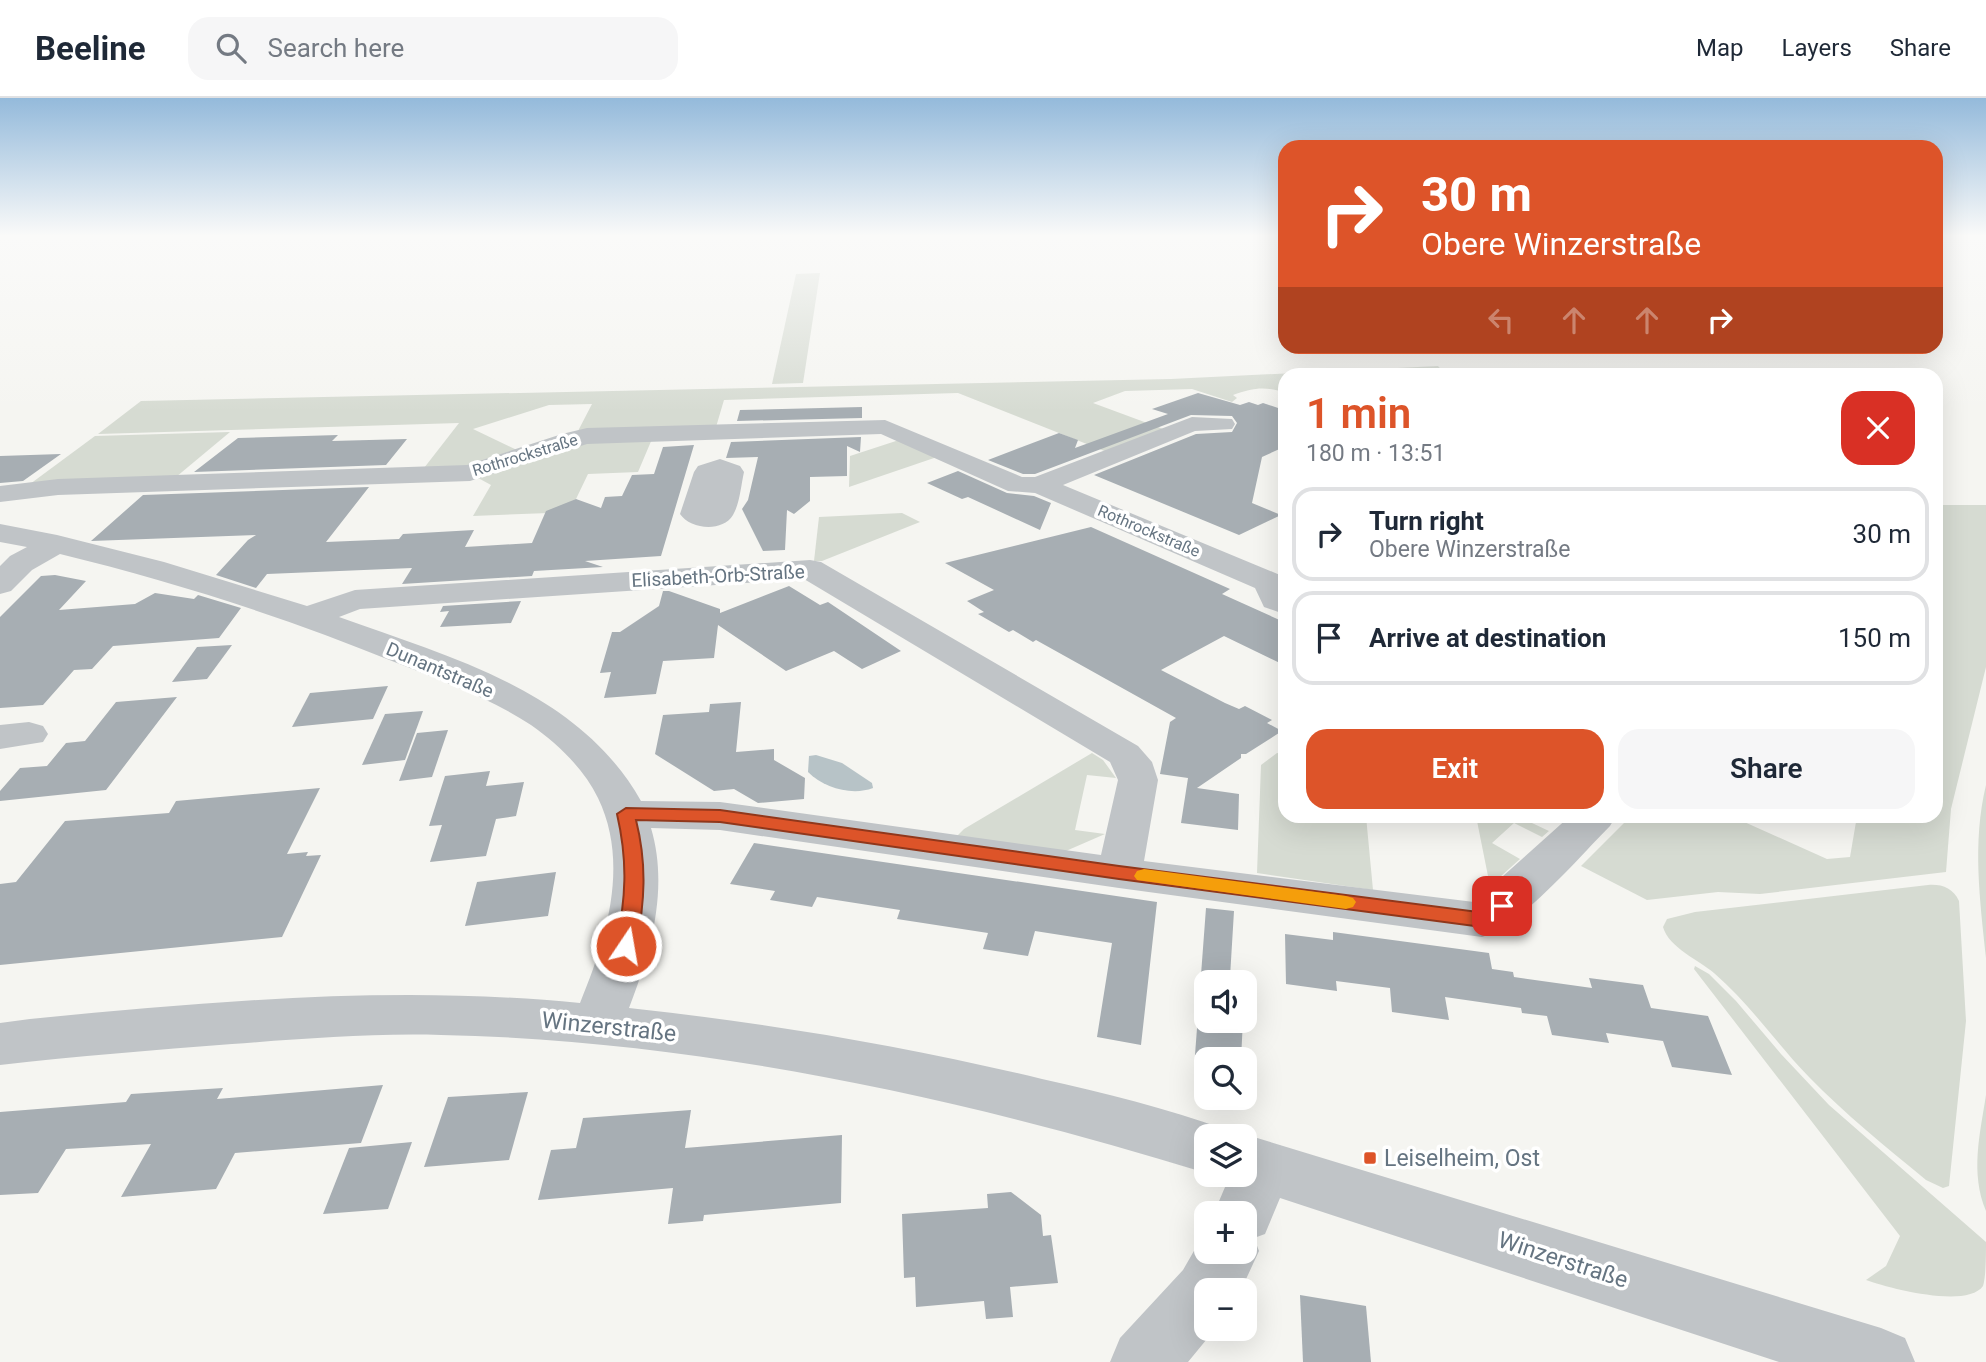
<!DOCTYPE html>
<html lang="en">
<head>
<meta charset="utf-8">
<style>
  :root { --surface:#fff; --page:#f6f6f7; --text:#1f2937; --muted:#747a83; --line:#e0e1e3; --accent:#dd5429 }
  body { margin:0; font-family:Roboto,sans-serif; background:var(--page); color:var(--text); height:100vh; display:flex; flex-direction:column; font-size:26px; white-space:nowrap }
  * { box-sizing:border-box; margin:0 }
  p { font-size:23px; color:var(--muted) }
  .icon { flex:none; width:38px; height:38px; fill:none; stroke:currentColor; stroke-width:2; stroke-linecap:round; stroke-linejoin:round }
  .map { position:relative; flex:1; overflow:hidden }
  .details { position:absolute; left:1278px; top:270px; width:665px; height:455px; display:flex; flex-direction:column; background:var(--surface); border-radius:21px; box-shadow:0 7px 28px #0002 }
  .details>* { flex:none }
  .hud { position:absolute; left:1278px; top:42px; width:665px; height:214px; border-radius:21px; box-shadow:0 7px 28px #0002; background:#dd5429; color:#fff; overflow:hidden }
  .buttons { position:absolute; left:1194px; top:872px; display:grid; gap:14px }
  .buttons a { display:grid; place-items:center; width:63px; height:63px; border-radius:14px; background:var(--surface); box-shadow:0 7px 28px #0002; font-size:35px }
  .pin { position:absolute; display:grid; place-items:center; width:60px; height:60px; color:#fff; margin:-30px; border-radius:14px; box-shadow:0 4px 10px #0006 }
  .me { position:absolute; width:77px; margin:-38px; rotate:12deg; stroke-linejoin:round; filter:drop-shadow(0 0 5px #0008) }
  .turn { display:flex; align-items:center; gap:24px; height:147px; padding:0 28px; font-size:32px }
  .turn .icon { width:91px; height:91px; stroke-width:2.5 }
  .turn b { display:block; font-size:49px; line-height:60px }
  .lanes { display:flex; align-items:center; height:66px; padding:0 28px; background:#0003; justify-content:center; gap:35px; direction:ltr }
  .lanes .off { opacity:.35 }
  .round { display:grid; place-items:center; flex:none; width:74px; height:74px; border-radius:21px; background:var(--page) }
  .overview { display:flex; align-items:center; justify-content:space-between; height:119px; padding:0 28px }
  h1 { font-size:42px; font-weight:600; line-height:52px; color:var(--accent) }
  .button { display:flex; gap:14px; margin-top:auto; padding:14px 28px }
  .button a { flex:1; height:80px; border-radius:21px; background:var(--accent); color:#fff; font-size:28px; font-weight:600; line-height:80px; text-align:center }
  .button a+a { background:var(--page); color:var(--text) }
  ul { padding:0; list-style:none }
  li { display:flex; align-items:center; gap:21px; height:94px; margin:0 14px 10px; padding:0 14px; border:4px solid var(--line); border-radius:21px }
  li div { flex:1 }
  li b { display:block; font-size:26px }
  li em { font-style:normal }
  header { display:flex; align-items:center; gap:42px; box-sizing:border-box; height:98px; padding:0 35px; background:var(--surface); border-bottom:2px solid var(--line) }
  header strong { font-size:33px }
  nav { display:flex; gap:38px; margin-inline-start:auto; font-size:24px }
  .search { width:490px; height:63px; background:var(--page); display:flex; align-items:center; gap:18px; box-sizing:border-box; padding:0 24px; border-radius:21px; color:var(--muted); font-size:26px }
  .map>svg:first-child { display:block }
  .green { fill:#d6dbd2 }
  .water { fill:#b7c3c7 }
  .building { fill:#a7aeb3 }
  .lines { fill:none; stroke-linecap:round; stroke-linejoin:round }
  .minor { fill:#c0c4c7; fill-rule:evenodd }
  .route { fill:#dd5429; stroke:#90371b; stroke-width:2 }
  .slow { fill:#f59e0b }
  .poi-dot { fill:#dd5429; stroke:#fff; stroke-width:2.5 }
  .labels { text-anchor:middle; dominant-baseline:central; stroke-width:7; stroke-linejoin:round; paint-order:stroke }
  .far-street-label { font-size:16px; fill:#657481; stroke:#fff }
  .street-label { font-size:19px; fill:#657481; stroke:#fff }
  .near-street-label { font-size:23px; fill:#657481; stroke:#fff }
  .near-poi-label { font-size:23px; fill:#657481; stroke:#fff; text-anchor:start }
</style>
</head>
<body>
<header>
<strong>Beeline</strong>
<div class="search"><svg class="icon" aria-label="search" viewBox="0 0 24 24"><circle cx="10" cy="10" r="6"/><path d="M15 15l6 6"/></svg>Search here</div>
<nav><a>Map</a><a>Layers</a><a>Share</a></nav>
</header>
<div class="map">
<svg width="1986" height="1264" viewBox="0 0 1986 1264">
  <rect width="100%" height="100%" fill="#f5f5f1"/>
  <g class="green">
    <polygon points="820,175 803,285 772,286 796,176"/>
    <path d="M1438 268 1445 276H1284V294C1264 288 1252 290 1233 297L1237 300 1232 304 1192 291 1125 293 1093 305 1166 332 1107 354 958 295 724 302 716 329 578 333 592 306 549 307 473 331 519 353 470 368 424 370 459 325 98 336 141 303 1171 281Z"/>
    <polygon points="230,334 176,379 26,389 95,338"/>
    <polygon points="652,341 638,374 588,376 576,401 549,415 473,418 491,387 480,381 472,381 574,345"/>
    <polygon points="899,342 937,359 849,389 850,358"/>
    <polygon points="1936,407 1986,407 1986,569 1951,711 1946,774 1760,796 1718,794 1647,802 1581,768 1631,718 1731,718 1827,761 1850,759 1857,718 1936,718"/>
    <polygon points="902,415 920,424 822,463 814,463 819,419"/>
    <polygon points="1092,655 1103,662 1116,680 1087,677 1075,732 1105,736 1059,756 954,741 964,731"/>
    <polygon points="1277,655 1284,656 1284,718 1366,718 1373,792 1257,775 1261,667"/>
    <path d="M1986 687V860C1980 802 1972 745 1986 687Z"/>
    <polygon points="1476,718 1517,718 1549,733 1542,739 1514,725 1492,745 1520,761 1490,788"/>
    <path d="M1928 787C1942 786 1953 790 1959 803L1966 923 1949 1088 1943 1090 1926 1082C1886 1049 1845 1016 1809 979 1776 945 1750 906 1714 875 1699 862 1669 850 1663 829L1667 821 1695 814Z"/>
    <path d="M1695 868 1709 876 1736 903 1781 956 1829 1007 1986 1144C1986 1156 1986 1179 1983 1188 1967 1211 1888 1190 1866 1182L1886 1168 1900 1138 1694 871Z"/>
    <path d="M1986 997V1113C1970 1075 1980 1036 1986 997Z"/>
  </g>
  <path class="water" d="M816 657 842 665 872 685 873 690C852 698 824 690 808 674L809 658Z"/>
  <g class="building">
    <polygon points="1198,295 1240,307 1249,304 1258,307 1263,305 1284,312 1284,349 1262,359 1252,405 1281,417 1239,437 1094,377 1196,336 1232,334 1237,325 1232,318 1191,317 1035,376 1023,376 988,362 1059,335 1078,342 1075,350 1168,316 1152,311"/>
    <polygon points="862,309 862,320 737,323 740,312"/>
    <polygon points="338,337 332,343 407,341 386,367 194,374 238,340"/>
    <polygon points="861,339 860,354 847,348 847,378 810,379 810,403 794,416 787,412 785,452 763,453 742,411 748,402 758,359 726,360 731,344"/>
    <polygon points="694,347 661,458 585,463 603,469 534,473 532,478 402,486 412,470 267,476 256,490 216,477 248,442 256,437 91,443 143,397 369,389 326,444 399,441 403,436 474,432 465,449 532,445 546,413 576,401 601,410 605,399 622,398 632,377 654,376 663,349"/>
    <polygon points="61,356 23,383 0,385 0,358"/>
    <polygon points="958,373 1007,395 1034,398 1051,405 1040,432 968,399 962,401 927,385"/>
    <polygon points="1091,429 1230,491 1222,496 1284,524 1284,567 1224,538 1161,572 1225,605 1239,611 1245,608 1272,622 1267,625 1282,633 1246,656 1241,656 1241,660 1197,690 1239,696 1238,732 1181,725 1188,680 1160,676 1170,624 1176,620 1036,542 1033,544 1013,532 1009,534 978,516 984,514 967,503 994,492 945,465"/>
    <polygon points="55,477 86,483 59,512 135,506 155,495 194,501 198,497 241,510 219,540 113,548 92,571 74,572 43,607 0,610 0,519 41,478"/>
    <polygon points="789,488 820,507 828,504 901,553 862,571 834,553 786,573 718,527 714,560 663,563 656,596 604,600 611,574 600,575 612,534 620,534 659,508 663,493 669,493 720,511 720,515"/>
    <polygon points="521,503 511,525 440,529 449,513 440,514 443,508"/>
    <polygon points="232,547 207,581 172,584 197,549"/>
    <polygon points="388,588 373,621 292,629 310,595"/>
    <polygon points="177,599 106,692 0,703 0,693 20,670 47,668 66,645 85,643 116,604"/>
    <polygon points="741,604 736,654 774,651 774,662 805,680 804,701 758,705 734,691 714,693 655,656 663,617 709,614 710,606"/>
    <polygon points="423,613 405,662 362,667 385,616"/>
    <polygon points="448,632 432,679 399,683 417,635"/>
    <polygon points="490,673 486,688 524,684 516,718 496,721 486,758 430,764 442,727 429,728 445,678"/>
    <polygon points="320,690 287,756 308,754 306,758 321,757 282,839 0,867 0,786 16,784 65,723 169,715 176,703"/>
    <polygon points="754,745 1157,804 1141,947 1097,939 1112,845 1035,833 1028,858 983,851 988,835 897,821 900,812 817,799 812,809 770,802 775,793 730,786"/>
    <polygon points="556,774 548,818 465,828 477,784"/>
    <polygon points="1206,810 1234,813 1230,879 1245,882 1244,901 1244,884 1206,884 1206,922 1243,922 1241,961 1195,957"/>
    <polygon points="1333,834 1489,855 1492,871 1513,874 1514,879 1592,890 1589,880 1643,887 1651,910 1708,918 1732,977 1672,969 1663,943 1606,935 1609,945 1552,937 1547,918 1522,915 1521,910 1445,899 1449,922 1392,914 1390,890 1336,883 1337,893 1286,886 1285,836 1333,842"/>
    <polygon points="383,987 361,1045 235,1055 216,1091 121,1099 151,1046 66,1051 38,1095 0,1097 0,1014 126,1004 131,996 223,990 217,1001"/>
    <polygon points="528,994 509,1062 424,1069 448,999"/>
    <polygon points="691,1012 685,1050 842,1037 841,1105 704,1117 703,1123 668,1126 673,1090 538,1102 551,1052 576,1050 583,1020"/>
    <polygon points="412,1044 388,1111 323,1116 349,1050"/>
    <polygon points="1011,1094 1041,1117 1043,1138 1051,1137 1058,1185 1010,1189 1013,1219 986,1221 984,1203 916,1209 915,1179 904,1180 902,1116 988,1110 987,1096"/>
    <polygon points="1300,1197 1366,1208 1371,1264 1303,1264"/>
  </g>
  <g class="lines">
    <g class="minor">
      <polygon points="1192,319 1232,321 1235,326 1232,331 1195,333 1063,387 1280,477 1284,483 1284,516 1264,509 1255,490 1035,395 1008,393 881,336 587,346 470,383 58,397 0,404 0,388 58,381 467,367 562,336 587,330 885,322 1022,379 1035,379"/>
      <path d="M720 361 740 368 744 374C741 387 740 405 733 417 722 435 690 431 680 416L694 374 698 368Z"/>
      <path d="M0 426 57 437 164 464 307 508 355 492 810 462 821 464 1138 648 1152 664 1158 682 1144 763 1474 804 1570 718H1616L1610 728C1579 759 1522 827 1482 839L1119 790 720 732 651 730C669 790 651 854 629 910 768 925 906 948 1042 981 1104 995 1167 1010 1226 1032L1229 1038H1206V1075C964 1000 695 942 441 937 371 935 302 941 232 946 155 952 77 958 0 967V925L30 921C212 903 397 887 580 905 606 842 630 766 598 700 584 671 558 646 531 627 490 600 442 583 397 565 287 520 175 484 60 456L32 472 11 493 0 496V468L10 458 27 449 0 444ZM804 481 1110 664 1118 682 1101 757 720 704 641 703C579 593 450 559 339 519L360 511Z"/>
      <polygon points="29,624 43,628 48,636 43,644 0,651 0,627"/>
      <polygon points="1244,1036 1881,1230 1905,1240 1915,1264 1779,1264 1280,1100 1265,1136 1254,1140 1259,1153 1241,1192 1206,1192 1206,1230 1216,1230 1188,1264 1110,1264 1120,1240 1183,1172 1206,1132 1206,1153 1244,1153 1244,1115 1214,1115 1228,1082 1222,1076 1244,1076 1244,1038 1240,1038"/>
    </g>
  </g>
  <linearGradient id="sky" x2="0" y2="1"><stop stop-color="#94badb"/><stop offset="0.44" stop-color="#fafaf9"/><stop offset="1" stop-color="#fafaf9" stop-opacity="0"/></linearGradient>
  <rect width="1986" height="313" fill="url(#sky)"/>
  <path class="route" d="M626 710 720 712 1119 768 1478 814 1502 801 1508 803 1511 808 1489 827 1482 829 1119 781 720 724 636 722C647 766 645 804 636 848L633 853 626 856 619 853 616 848C626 800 628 764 617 716Z"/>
  <polygon class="slow" points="1144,771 1346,798 1353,800 1356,804 1353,809 1346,811 1137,782 1134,778 1137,773"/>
  <rect class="poi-dot" x="1363" y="1053" width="14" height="14" rx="3.5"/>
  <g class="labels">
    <g class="far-street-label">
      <text transform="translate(525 357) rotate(-17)">Rothrockstraße</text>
      <text transform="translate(1149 433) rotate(23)">Rothrockstraße</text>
    </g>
    <g class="street-label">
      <text transform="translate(718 478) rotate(-3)">Elisabeth-Orb-Straße</text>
      <text transform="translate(440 572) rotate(23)">Dunantstraße</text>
    </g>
    <g class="near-street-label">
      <text transform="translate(609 929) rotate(6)">Winzerstraße</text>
      <text transform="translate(1563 1162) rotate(18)">Winzerstraße</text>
    </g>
    <g class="near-poi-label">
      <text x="1384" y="1060">Leiselheim, Ost</text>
    </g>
  </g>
</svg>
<div class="buttons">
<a><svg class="icon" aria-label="sound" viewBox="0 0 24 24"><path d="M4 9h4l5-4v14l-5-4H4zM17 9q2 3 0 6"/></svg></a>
<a><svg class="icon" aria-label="search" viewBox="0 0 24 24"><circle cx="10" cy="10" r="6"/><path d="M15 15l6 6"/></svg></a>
<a><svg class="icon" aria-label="layers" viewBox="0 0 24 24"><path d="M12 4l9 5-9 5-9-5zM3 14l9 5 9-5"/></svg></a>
<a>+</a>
<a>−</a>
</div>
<div class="pin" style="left:1502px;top:808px;background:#d93025"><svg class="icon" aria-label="arrive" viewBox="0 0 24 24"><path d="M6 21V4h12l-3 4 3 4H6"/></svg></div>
<svg class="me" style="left:626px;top:848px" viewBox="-20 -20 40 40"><circle r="17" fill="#dd5429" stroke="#fff" stroke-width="3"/><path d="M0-11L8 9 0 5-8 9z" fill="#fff"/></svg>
<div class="hud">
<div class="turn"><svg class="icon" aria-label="right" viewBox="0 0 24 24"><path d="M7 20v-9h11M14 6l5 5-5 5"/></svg><div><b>30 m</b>Obere Winzerstraße</div></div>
<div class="lanes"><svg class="icon off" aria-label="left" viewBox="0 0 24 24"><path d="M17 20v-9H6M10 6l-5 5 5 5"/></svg><svg class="icon off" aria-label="ahead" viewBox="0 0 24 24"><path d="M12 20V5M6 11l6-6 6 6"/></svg><svg class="icon off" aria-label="ahead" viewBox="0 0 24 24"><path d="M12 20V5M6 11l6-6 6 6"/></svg><svg class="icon" aria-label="right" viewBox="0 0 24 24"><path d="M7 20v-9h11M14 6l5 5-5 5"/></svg></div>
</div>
<section class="details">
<div class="overview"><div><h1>1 min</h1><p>180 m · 13:51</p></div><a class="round" style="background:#d93025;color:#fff"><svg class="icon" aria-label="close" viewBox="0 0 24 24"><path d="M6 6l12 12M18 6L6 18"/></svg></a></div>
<ul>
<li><svg class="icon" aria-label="right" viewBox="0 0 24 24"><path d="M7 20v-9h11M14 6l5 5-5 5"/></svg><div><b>Turn right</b><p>Obere Winzerstraße</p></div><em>30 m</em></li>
<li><svg class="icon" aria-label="arrive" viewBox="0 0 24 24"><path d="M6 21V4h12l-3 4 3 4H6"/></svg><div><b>Arrive at destination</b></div><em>150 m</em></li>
</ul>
<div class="button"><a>Exit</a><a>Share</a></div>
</section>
</div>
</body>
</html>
